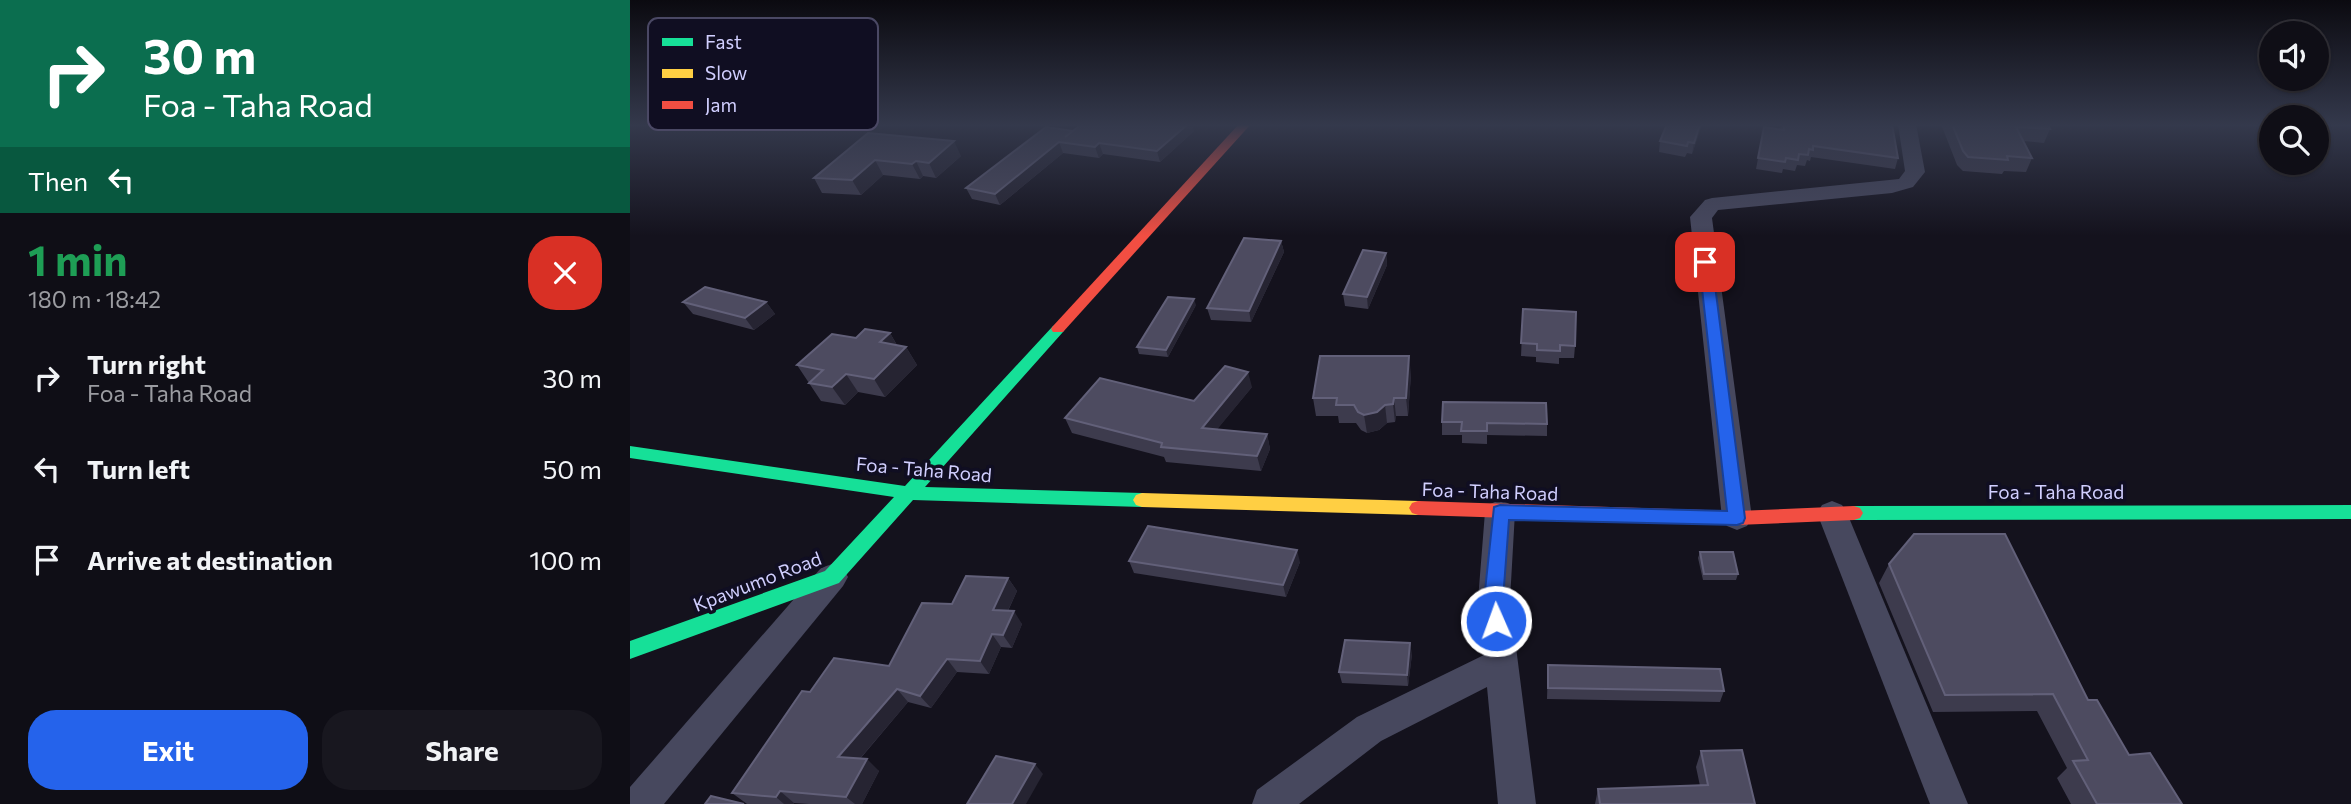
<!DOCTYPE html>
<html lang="en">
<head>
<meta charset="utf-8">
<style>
  :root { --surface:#0f0e16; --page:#18171f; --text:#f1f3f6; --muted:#9b9ca1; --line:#2f2e35; --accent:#2563eb }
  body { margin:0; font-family:Commissioner,sans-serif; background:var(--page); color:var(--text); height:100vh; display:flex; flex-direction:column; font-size:26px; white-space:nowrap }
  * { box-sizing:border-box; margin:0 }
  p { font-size:23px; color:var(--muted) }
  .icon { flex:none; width:38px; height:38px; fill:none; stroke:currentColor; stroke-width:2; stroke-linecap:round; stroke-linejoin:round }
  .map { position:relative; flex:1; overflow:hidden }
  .side { display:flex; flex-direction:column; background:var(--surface); width:630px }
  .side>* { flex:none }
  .banner { background:#0b6e4f; color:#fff; overflow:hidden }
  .buttons { position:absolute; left:1629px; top:21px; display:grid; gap:14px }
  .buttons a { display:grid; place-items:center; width:70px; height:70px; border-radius:50%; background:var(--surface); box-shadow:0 2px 5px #0004,0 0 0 2px var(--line); font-size:35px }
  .pin { position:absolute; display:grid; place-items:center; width:60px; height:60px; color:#fff; margin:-30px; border-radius:14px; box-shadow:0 4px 10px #0006 }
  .me { position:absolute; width:77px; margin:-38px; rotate:358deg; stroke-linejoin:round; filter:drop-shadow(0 0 5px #0008) }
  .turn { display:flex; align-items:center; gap:24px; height:147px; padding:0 28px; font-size:32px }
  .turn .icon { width:91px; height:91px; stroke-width:2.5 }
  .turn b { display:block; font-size:49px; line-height:60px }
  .then { display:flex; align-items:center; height:66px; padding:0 28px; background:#0003; gap:14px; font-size:26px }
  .round { display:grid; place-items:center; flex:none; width:74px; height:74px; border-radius:28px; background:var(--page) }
  .headline { display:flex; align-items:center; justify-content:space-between; height:119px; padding:0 28px }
  h1 { font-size:42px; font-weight:700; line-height:52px; color:#1e9e55 }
  .primary-button { display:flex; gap:14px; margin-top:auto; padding:14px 28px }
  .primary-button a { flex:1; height:80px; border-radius:28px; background:var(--accent); color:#fff; font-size:28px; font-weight:700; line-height:80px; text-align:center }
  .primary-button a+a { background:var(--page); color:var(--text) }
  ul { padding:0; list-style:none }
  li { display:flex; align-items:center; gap:21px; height:91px; padding:0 28px }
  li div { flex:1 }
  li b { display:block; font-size:26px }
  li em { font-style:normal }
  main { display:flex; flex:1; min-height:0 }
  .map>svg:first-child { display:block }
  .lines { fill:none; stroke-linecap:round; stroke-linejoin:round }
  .street { fill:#47485e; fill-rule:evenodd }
  .fast { fill:#16e098; fill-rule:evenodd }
  .slow { fill:#ffcf43; fill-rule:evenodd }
  .jam { fill:#f24e42; fill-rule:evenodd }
  .wall { fill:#3d3b4d }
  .shaded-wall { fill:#262432 }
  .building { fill:#4d4b60; stroke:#626079; stroke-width:2 }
  .route { fill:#2563eb; stroke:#184099; stroke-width:2 }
  .labels { text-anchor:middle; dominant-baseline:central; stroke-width:7; stroke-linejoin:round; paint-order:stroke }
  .street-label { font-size:19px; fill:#d1cfff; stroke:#100e22 }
  .key { fill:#100e22; stroke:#4a4864; stroke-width:2 }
  .key-label { font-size:19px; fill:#d1cfff }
</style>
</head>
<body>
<main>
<section class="side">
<div class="banner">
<div class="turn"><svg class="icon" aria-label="right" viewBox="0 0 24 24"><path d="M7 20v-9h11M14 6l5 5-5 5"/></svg><div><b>30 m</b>Foa - Taha Road</div></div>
<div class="then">Then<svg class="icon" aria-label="left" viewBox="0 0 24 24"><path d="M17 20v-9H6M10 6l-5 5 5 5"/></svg></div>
</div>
<div class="headline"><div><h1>1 min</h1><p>180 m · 18:42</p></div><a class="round" style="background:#d93025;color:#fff"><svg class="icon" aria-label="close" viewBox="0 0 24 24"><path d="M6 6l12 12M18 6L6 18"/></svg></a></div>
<ul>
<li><svg class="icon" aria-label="right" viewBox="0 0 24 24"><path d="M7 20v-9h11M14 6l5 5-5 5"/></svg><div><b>Turn right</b><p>Foa - Taha Road</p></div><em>30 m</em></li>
<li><svg class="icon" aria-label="left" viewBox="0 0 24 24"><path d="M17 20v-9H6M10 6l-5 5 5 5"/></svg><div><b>Turn left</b></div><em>50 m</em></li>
<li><svg class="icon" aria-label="arrive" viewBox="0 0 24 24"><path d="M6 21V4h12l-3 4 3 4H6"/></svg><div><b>Arrive at destination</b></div><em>100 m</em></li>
</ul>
<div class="primary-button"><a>Exit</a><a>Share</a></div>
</section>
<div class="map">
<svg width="1721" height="804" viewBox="0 0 1721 804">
  <rect width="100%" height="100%" fill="#14121d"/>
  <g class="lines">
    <g class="street">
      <polygon points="1268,124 1286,124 1295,172 1283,187 1262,193 1088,210 1082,218 1122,518 1117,526 1107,530 1097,526 1092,518 1060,217 1075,200 1082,198 1269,179 1275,171"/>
      <polygon points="870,500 880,504 885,512 880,600 906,804 868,804 857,687 751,741 669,804 622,804 627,790 727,717 854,655 848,600 855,512 860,504"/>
      <polygon points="1202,501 1212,505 1217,513 1338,804 1300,804 1187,513 1192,505"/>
      <polygon points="202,564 213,568 218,577 213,586 34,804 0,804 0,787 191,568"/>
    </g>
    <g class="fast">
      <polygon points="428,324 435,329 433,332 295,487 512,493 518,495 521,500 518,505 512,507 283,500 209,583 0,659 0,641 195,571 264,497 0,458 0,446 275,486 423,326"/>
      <polygon points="1721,505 1721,519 1224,520 1218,518 1215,513 1218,508 1224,506"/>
    </g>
    <polygon class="slow" points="512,493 788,501 794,503 797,508 794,513 788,515 512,507 506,505 503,500 506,495"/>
    <g class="jam">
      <polygon points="609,124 621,124 433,332 423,332 421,329 423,326"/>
      <polygon points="788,501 1107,511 1224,506 1230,508 1233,513 1230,518 1224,520 1107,525 788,515 782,513 779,508 782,503"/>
    </g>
  </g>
  <g class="wall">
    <polygon points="1072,124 1062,154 1057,153 1055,157 1029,152 1030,141"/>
    <polygon points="1150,124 1262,124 1268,158 1265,169 1181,157 1180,161 1177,160 1175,166 1167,165 1165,171 1153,169 1152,173 1126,169 1134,127 1151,130"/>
    <polygon points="1311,124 1417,124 1420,129 1414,143 1394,141 1402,158 1396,172 1374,171 1372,174 1333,171 1327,165"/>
    <polygon points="443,131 564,131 530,162 473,154 469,158 433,153 370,205 342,199 336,188"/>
    <polygon points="238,133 331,156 306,178 293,176 290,179 253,175 231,195 192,193 184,178"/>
    <polygon points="651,241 654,252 621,322 581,320 577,308"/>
    <polygon points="756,253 757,265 738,309 715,306 713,294"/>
    <polygon points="53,302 136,302 145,314 124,330 63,314"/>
    <polygon points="566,305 538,357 509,354 507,347"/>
    <polygon points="893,309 945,346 944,358 929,358 929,364 906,362 906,357 891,356"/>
    <polygon points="260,333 267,345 276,347 287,365 255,397 228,392 215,405 191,401 167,365 226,338"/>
    <polygon points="781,374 778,416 766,416 765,422 757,423 749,430 737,433 731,430 726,423 709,423 708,416 686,416 683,398"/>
    <polygon points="622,387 587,429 637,434 640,449 631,471 536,462 534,457 442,433 435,418 564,401"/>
    <polygon points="812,422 917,424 917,436 857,435 857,444 832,443 832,435 812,435"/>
    <polygon points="1070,552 1108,574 1106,580 1073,580 1068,558"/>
    <polygon points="499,561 670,562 656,597 504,573"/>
    <polygon points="1259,564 1458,700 1499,755 1552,804 1441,804 1427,778 1437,768 1407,711 1303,712 1249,583"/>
    <polygon points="378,578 387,591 378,611 392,624 382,648 371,647 359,674 327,672 301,708 278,702 230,759 249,771 232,804 179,804 164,803 164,804 117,804 102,793 180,692 259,666 322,604"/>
    <polygon points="782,654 778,686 712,683 709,672"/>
    <polygon points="918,665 1094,691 1090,702 917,699"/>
    <polygon points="1071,751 1125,804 965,804 968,789 1070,786 1066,767"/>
  </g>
  <g class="shaded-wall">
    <polygon points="558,124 562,124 564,131 530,162 527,151"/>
    <polygon points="1070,124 1072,124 1062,154 1064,143"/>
    <polygon points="324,141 331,156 306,178 299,163"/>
    <polygon points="429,142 433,153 370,205 365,194"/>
    <polygon points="469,143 473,154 469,158 465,147"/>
    <polygon points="245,160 253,175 231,195 222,180"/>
    <polygon points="286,161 293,176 290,179 282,164"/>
    <polygon points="651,241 654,252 621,322 619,311"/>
    <polygon points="756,253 757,265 738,309 737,297"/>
    <polygon points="564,299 566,305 538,357 536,350"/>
    <polygon points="136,302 145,314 124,330 115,318"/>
    <polygon points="260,333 270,351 250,342"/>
    <polygon points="276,347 287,365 255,397 244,379"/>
    <polygon points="779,356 781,374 778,416 776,398"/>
    <polygon points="618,372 622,387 576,443 572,428"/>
    <polygon points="216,374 228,392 215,405 202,387"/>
    <polygon points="764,398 766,416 765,422 763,404"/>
    <polygon points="755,405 757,423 749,430 737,433 734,415"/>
    <polygon points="637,434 640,449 631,471 627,456"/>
    <polygon points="667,550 670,562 656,597 653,585"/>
    <polygon points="378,578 387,591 372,623 363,610"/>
    <polygon points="384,611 392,624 382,648 373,635"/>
    <polygon points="362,634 371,647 359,674 350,661"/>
    <polygon points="780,643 782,654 778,686 777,675"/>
    <polygon points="317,659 327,672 301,708 290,696"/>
    <polygon points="267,689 278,702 221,769 208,757"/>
    <polygon points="237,759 249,771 232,804 225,804 216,797"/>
    <polygon points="405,764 413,774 396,804 382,804"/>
    <polygon points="150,791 164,803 164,804 154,804 146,797"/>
  </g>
  <g class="building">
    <polygon points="452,124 558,124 527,151 469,143 465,147 429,142 365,194 336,188 416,127 443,131 435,137"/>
    <polygon points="1037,124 1070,124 1064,143 1058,142 1057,146 1030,141"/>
    <polygon points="1154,124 1262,124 1268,158 1183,146 1183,150 1179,149 1178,155 1169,154 1168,160 1156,158 1155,162 1128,158 1134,127 1154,130"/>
    <polygon points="1322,124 1417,124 1420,129 1386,127 1402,158 1377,156 1378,160 1338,157 1333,151"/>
    <polygon points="238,133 324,141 299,163 286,161 282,164 245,160 222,180 184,178"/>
    <polygon points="614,238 651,241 619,311 577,308"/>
    <polygon points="733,250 756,253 737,297 713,294"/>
    <polygon points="75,287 136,302 115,318 53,302"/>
    <polygon points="538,297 564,299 536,350 507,347"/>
    <polygon points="893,309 946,312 945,346 930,345 930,351 907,350 907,344 891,343"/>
    <polygon points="235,329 260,333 250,342 276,347 244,379 216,374 202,387 179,383 193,370 167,365 202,334 226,338"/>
    <polygon points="690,356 779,356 776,398 764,398 763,404 755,405 747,412 734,415 728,412 724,405 706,405 707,398 683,398"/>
    <polygon points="595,366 618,372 572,428 637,434 627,456 531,447 532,443 435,418 470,378 564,401"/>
    <polygon points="813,402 916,403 917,424 857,423 857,431 831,431 832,422 812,422"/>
    <polygon points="518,526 667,550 653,585 499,561"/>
    <polygon points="1284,534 1375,534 1458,700 1467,700 1499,755 1520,753 1552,804 1467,804 1443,761 1458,760 1423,694 1315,695 1259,564"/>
    <polygon points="1070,552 1103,552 1108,574 1074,574"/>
    <polygon points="336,576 378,578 363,610 384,611 373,635 362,634 350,661 317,659 290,696 267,689 208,757 237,759 216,797 150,791 146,797 102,793 172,691 180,692 204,658 259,666 292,603 322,604"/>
    <polygon points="715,640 780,643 777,675 709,672"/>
    <polygon points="918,665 1090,669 1094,691 918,688"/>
    <polygon points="1112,750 1125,804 970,804 968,789 1078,785 1071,751"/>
    <polygon points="366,756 405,764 382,804 337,804"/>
    <polygon points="81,796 114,804 75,804"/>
  </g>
  <linearGradient id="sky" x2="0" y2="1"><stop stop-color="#0b0a10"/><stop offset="0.53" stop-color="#34394c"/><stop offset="1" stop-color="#34394c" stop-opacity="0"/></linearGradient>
  <rect width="1721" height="236" fill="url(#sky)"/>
  <polygon class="route" points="1075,258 1082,262 1115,518 1113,523 1107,525 879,520 873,600 876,621 873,627 866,629 859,627 854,600 864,507 870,505 1097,511 1069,262"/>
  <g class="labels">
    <g class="street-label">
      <text transform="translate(294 469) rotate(5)">Foa - Taha Road</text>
      <text transform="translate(860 491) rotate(2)">Foa - Taha Road</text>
      <text x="1426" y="491">Foa - Taha Road</text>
      <text transform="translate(127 581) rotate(-21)">Kpawumo Road</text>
    </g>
  </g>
  <rect x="18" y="18" width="230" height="112" rx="10" class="key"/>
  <rect x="32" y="38" width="31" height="8" fill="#16e098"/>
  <rect x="32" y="69" width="31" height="9" fill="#ffcf43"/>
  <rect x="32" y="101" width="31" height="8" fill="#f24e42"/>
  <g class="key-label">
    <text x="75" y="49">Fast</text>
    <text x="75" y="80">Slow</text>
    <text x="75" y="112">Jam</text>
  </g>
</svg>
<div class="buttons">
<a><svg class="icon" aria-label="sound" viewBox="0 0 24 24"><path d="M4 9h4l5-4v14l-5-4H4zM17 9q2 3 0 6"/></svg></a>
<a><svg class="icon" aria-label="search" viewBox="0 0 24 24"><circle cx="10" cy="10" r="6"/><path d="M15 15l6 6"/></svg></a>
</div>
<div class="pin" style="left:1075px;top:262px;background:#d93025"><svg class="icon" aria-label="arrive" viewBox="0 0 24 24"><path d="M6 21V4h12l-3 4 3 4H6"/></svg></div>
<svg class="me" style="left:866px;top:621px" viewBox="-20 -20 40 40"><circle r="17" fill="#2563eb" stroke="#fff" stroke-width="3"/><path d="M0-11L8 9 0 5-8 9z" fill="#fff"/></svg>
</div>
</main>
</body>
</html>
